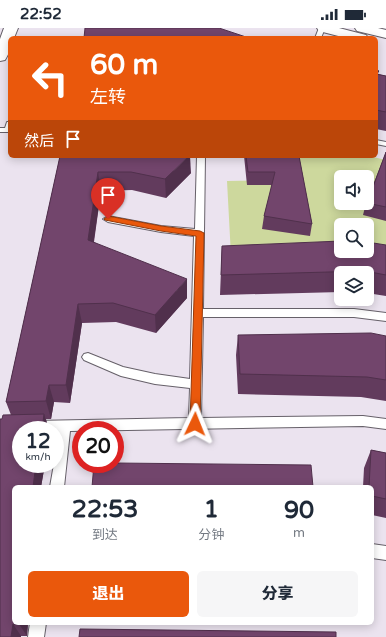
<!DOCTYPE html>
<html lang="zh">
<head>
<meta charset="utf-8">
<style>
  :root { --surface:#fff; --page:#f6f6f7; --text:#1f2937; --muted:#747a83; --accent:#ea580c }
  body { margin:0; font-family:"Varela Round","Noto Sans SC",sans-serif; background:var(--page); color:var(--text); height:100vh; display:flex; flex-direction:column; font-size:15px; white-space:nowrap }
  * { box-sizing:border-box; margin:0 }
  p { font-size:13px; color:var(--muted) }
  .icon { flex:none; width:22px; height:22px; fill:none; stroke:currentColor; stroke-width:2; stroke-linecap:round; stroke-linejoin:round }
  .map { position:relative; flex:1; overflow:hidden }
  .side { position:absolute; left:12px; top:457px; width:362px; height:140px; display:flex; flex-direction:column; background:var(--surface); border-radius:6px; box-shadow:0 2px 10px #0003 }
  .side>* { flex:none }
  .banner { position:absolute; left:8px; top:8px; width:370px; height:122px; border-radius:6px; box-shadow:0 2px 10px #0003; background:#ea580c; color:#fff; overflow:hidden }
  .controls { position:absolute; left:334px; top:142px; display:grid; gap:8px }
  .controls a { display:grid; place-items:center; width:40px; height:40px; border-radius:6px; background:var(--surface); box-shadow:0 2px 10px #0003; font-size:20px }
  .speed { position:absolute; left:12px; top:393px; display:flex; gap:8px; font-size:20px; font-weight:700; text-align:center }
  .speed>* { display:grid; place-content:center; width:52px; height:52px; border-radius:50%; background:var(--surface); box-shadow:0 2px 10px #0003; line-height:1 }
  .speed small { font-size:10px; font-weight:400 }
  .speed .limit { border:6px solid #d22; background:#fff; color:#111 }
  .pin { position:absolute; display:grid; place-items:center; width:34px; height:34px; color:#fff; margin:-41px -17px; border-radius:50% 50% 50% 0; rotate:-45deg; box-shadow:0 0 4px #0007 }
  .pin .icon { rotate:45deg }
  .me { position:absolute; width:44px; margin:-22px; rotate:2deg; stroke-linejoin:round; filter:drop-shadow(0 0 3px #0008) }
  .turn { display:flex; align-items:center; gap:14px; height:84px; padding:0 16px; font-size:18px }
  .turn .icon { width:52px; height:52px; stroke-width:2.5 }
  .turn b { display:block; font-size:28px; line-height:34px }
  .then { display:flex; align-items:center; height:38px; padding:0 16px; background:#0003; gap:8px; font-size:15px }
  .eta { display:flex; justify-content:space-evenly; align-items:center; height:68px; text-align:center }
  .eta b { font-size:24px; font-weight:800; line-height:28px }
  .button { display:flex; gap:8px; margin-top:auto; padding:8px 16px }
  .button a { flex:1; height:46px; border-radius:6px; background:var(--accent); color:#fff; font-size:16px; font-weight:800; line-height:46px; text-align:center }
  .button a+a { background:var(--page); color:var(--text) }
  .status { display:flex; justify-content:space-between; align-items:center; height:28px; padding:0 20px; background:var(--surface); direction:ltr }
  .status svg { height:11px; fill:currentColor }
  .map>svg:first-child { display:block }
  .green { fill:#cdd89d; fill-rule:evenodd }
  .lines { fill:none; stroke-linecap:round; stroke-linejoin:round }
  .service-casing { stroke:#666069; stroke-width:2 }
  .tertiary-casing { stroke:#666069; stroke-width:2 }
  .secondary-casing { stroke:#666069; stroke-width:2 }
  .service { fill:#fff; fill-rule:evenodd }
  .tertiary { fill:#fff; fill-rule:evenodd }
  .secondary { fill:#fff; fill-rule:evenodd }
  .wall { fill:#623b5d }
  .shaded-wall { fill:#50304c }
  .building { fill:#72456c; stroke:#50304c }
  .route { fill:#ea580c; stroke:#983908 }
</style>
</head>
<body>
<div class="status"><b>22:52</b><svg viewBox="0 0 49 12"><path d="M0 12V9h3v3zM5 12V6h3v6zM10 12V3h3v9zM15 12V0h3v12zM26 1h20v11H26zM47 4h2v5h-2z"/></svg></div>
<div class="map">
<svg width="386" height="609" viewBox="0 0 386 609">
  <rect width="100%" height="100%" fill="#ebe3ef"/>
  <path class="green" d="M298 128H369L386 132V233L231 228 227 153 302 152ZM341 149H367V175H341ZM341 197H367V223H341Z"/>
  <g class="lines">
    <defs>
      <g id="service">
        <polygon points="319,0 325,0 321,10 315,10"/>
        <polygon points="7,94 10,94 10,104 0,104 0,100 5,100"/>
        <polygon points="376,112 386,114 386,118 376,116"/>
        <polygon points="197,128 205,128 203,281 354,281 386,285 386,293 354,289 203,289 201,390 363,388 386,391 386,401 363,398 70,403 64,459 50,459 54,436 55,436 58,403 30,402 27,398 29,394 33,393 189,390 190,360 155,356 121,348 84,332 82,329 84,326 88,325 123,339 155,346 190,351 194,208 161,204 108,194 103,191 108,188 161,198 195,201"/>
        <polygon points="372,516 386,518 386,532 372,530"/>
        <polygon points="30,595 46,595 44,609 28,609"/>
      </g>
      <path id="tertiary" d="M4 0H18L14 10H10C10 18 10 25 5 32L0 33V11Z"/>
      <g id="secondary">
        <polygon points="317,0 339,0 366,7 368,10 346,10 319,3"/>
        <polygon points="355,0 378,0 386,2 386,10 357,3"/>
      </g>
    </defs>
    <use href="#service" class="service-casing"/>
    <use href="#tertiary" class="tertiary-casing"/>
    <use href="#secondary" class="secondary-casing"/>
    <use href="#service" class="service"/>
    <use href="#tertiary" class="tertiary"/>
    <use href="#secondary" class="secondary"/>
  </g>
  <g class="wall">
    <polygon points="376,42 379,43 378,46 386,48 386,103 376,101"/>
    <polygon points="386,124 386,193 363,187 366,175"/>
    <polygon points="60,128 191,145 166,170 132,162 101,163 94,214 187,270 156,305 116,294 82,295 70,375 54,374 51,391 46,391 49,402 21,436 45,436 41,459 14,459 14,595 28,595 27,608 21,608 21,609 0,609 2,391 11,387 6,374"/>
    <polygon points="244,128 299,128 312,196 310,208 262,201 264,188 272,157 247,157"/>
    <polygon points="386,217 386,268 367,265 367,245 341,245 341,264 220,267 222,218"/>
    <polygon points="238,307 386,308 386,373 361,369 238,366 236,327"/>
    <polygon points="371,422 386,425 386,490 372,487 372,459 363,459 364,440"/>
  </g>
  <g class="shaded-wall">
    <polygon points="189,128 190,128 191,145 166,170 165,151"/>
    <polygon points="98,144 101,163 91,231 88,212"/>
    <polygon points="187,251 187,270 156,305 155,287"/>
    <polygon points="78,276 82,295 70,375 66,357"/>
    <polygon points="49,357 54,374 51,391 46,373"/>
    <polygon points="44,386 49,402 42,402"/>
    <polygon points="36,436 45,436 41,459 33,459"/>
    <polygon points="19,595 28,595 27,608 19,596"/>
    <polygon points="13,596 21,608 21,609 11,609"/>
  </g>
  <g class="building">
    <polygon points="85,0 219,0 249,10 84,10"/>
    <polygon points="376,42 379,43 376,46 386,48 386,84 376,82"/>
    <polygon points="386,124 386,179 367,175"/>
    <polygon points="60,128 189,128 165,151 131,144 98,144 88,212 187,251 155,287 113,275 78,276 66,357 49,357 46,373 6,374"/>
    <polygon points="246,128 299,128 312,196 264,188 275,144 248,144"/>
    <polygon points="341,213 341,223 367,223 367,214 386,217 386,247 365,243 221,247 222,218"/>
    <polygon points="371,305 386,308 386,352 367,349 240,346 238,307"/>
    <polygon points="44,386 42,402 21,402 21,436 36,436 33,459 14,459 14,595 19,595 19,596 13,596 11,609 0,609 0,391 2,391 3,387"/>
    <polygon points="371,422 386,425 386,471 372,468 372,459 369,459"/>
    <polygon points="115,435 311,437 313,459 92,459 94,436 115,436"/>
    <polygon points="80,601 336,604 336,609 79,609"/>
  </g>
  <polygon class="route" points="108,188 161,198 200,203 204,205 200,396 198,399 195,400 191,399 190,396 196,208 161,203 105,192 104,191"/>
</svg>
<div class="controls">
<a><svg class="icon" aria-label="sound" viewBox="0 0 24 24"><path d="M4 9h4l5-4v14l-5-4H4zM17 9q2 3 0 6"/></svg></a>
<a><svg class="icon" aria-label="search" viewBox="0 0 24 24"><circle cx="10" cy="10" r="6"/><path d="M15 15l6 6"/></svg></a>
<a><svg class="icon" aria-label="layers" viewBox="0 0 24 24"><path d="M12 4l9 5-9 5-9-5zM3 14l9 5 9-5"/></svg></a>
</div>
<div class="speed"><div>12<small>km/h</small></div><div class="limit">20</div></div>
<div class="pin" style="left:108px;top:191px;background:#d93025"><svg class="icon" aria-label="arrive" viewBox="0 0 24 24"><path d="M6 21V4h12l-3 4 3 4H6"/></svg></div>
<svg class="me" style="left:195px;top:396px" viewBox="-20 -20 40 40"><path d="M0-17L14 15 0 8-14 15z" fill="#ea580c" stroke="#fff" stroke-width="4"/></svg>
<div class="banner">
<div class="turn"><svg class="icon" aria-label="left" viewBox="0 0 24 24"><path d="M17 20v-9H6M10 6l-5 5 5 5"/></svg><div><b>60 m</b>左转</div></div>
<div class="then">然后<svg class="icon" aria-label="arrive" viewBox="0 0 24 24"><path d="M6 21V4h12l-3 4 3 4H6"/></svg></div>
</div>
<section class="side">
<div class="eta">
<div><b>22:53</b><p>到达</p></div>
<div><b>1</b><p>分钟</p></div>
<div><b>90</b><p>m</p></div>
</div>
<div class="button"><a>退出</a><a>分享</a></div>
</section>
</div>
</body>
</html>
